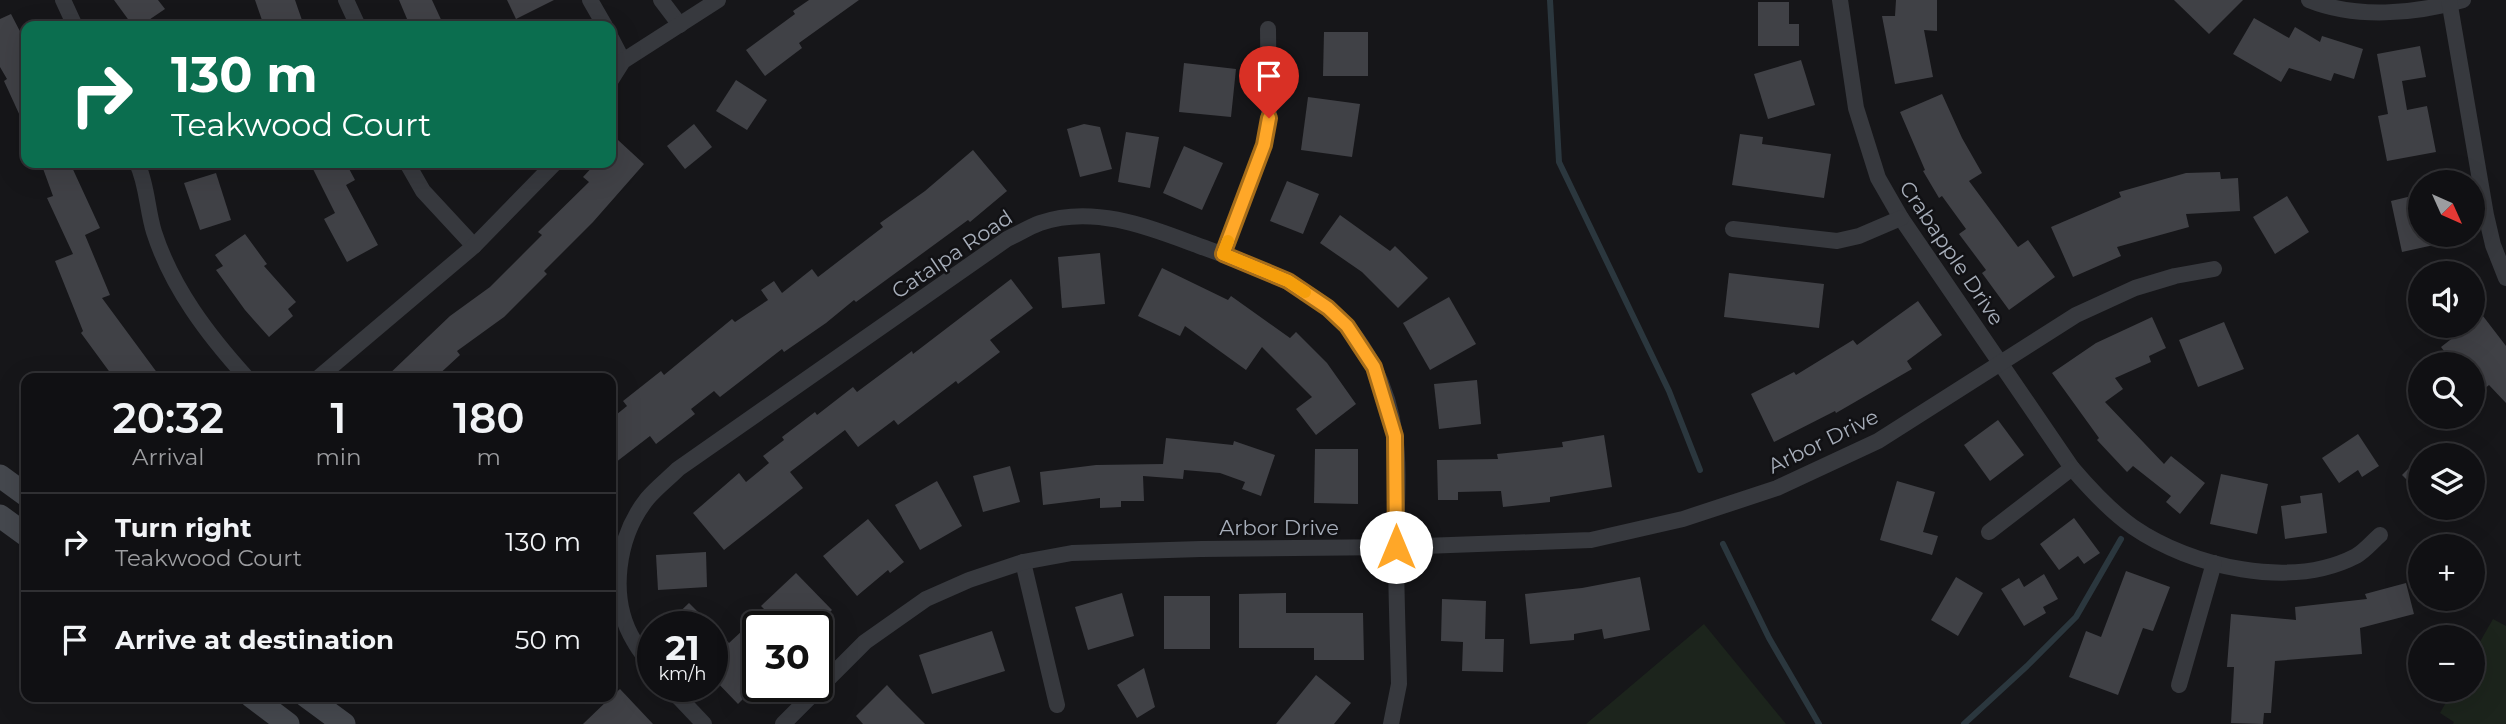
<!DOCTYPE html>
<html lang="en">
<head>
<meta charset="utf-8">
<style>
  :root { --surface:#101013; --page:#19191c; --text:#f1f3f6; --muted:#9c9da0; --line:#303033 }
  body { margin:0; font-family:Montserrat,sans-serif; background:var(--page); color:var(--text); height:100vh; display:flex; flex-direction:column; font-size:26px; white-space:nowrap }
  * { box-sizing:border-box; margin:0 }
  p { font-size:23px; color:var(--muted) }
  .icon { flex:none; width:38px; height:38px; fill:none; stroke:currentColor; stroke-width:2; stroke-linecap:round; stroke-linejoin:round }
  .map { position:relative; flex:1; overflow:hidden }
  .panel { position:absolute; left:21px; top:373px; width:595px; height:329px; display:flex; flex-direction:column; background:var(--surface); border-radius:14px; box-shadow:0 7px 28px #0002,0 0 0 2px var(--line) }
  .panel>* { flex:none }
  .top-card { position:absolute; left:21px; top:21px; width:595px; height:147px; border-radius:14px; box-shadow:0 7px 28px #0002,0 0 0 2px var(--line); background:#0b6e4f; color:#fff; overflow:hidden }
  .needle { width:46px; rotate:135deg }
  .controls { position:absolute; left:2408px; top:170px; display:grid; gap:14px }
  .controls a { display:grid; place-items:center; width:77px; height:77px; border-radius:50%; background:var(--surface); box-shadow:0 7px 28px #0002,0 0 0 2px var(--line); font-size:35px }
  .speed { position:absolute; left:637px; top:611px; display:flex; gap:14px; font-size:35px; font-weight:700; text-align:center }
  .speed>* { display:grid; place-content:center; width:91px; height:91px; border-radius:50%; background:var(--surface); box-shadow:0 7px 28px #0002,0 0 0 2px var(--line); line-height:1 }
  .speed small { font-size:18px; font-weight:400 }
  .speed .limit { border:4px solid #111; border-radius:10px; background:#fff; color:#111 }
  .pin { position:absolute; display:grid; place-items:center; width:60px; height:60px; color:#fff; margin:-72px -30px; border-radius:50% 50% 50% 0; rotate:-45deg; box-shadow:0 0 7px #0007 }
  .pin .icon { rotate:45deg }
  .me { position:absolute; width:77px; margin:-38px; rotate:0deg; stroke-linejoin:round; filter:drop-shadow(0 0 5px #0008) }
  .turn { display:flex; align-items:center; gap:24px; height:147px; padding:0 35px; font-size:32px }
  .turn .icon { width:91px; height:91px; stroke-width:2.5 }
  .turn b { display:block; font-size:49px; line-height:60px }
  .eta { display:flex; justify-content:space-evenly; align-items:center; height:119px; text-align:center }
  .eta b { font-size:42px; font-weight:600; line-height:49px }
  ul { padding:0; list-style:none }
  li { display:flex; align-items:center; gap:21px; height:98px; padding:0 35px; border-top:2px solid var(--line) }
  li div { flex:1 }
  li b { display:block; font-size:26px }
  li em { font-style:normal }
  .map>svg:first-child { display:block }
  .green { fill:#1c241c }
  .lines { fill:none; stroke-linecap:round; stroke-linejoin:round }
  .stream { stroke:#2b373e; stroke-width:6 }
  .building { fill:#404146 }
  .street { stroke:#37393e; stroke-width:16 }
  .secondary { stroke:#45484e; stroke-width:23 }
  .route-casing { stroke:#a66d1a; stroke-width:18 }
  .route { stroke:#ffa728; stroke-width:12 }
  .slow { stroke:#f59e0b; stroke-width:12 }
  .labels { text-anchor:middle; dominant-baseline:central; stroke-width:5; stroke-linejoin:round; paint-order:stroke }
  .street-label { font-size:21px; fill:#a7aeba; stroke:#111114 }
</style>
</head>
<body>
<div class="map">
<svg width="2506" height="724" viewBox="0 0 2506 724">
  <rect width="100%" height="100%" fill="#161619"/>
  <g class="green">
    <polygon points="2493,619 2506,626 2506,724 2453,724 2454,722 2440,713 2453,690 2473,690 2473,654"/>
    <polygon points="1704,624 1786,724 1586,724"/>
  </g>
  <g class="lines">
    <g class="stream">
      <polyline points="1550,0 1559,162 1669,391 1700,470"/>
      <polyline points="1723,544 1769,638 1819,724"/>
      <polyline points="1964,724 2027,666 2076,617 2121,539"/>
    </g>
  </g>
  <g class="building">
    <polygon points="114,0 158,0 165,9 140,26 133,26"/>
    <polygon points="255,0 295,0 304,26 264,26"/>
    <polygon points="399,0 432,0 444,26 410,26"/>
    <polygon points="507,0 554,0 516,19"/>
    <polygon points="809,0 859,0 799,43 802,48 765,76 746,50 795,14 793,11"/>
    <polygon points="1896,0 1937,0 1937,31 1924,30 1933,77 1895,84 1882,16 1895,16"/>
    <polygon points="2174,0 2243,0 2209,34"/>
    <polygon points="1758,2 1789,2 1789,24 1799,24 1799,46 1758,46"/>
    <polygon points="11,14 26,43 26,129 4,81 7,79 0,67 0,19"/>
    <polygon points="2254,18 2289,38 2295,27 2320,42 2322,36 2363,49 2354,79 2334,73 2331,81 2289,68 2281,82 2233,54"/>
    <polygon points="1324,32 1368,32 1368,76 1323,76"/>
    <polygon points="2420,46 2426,77 2402,81 2407,110 2427,106 2436,152 2387,161 2378,116 2388,114 2377,54"/>
    <polygon points="1801,60 1815,105 1768,119 1754,74"/>
    <polygon points="1184,63 1236,69 1231,117 1179,112"/>
    <polygon points="736,80 767,100 747,130 716,111"/>
    <polygon points="1942,94 1962,138 1982,173 1969,181 2018,247 2028,240 2055,277 2009,310 1982,273 1986,270 1959,234 1966,229 1942,196 1939,198 1923,171 1925,170 1900,112"/>
    <polygon points="1308,97 1360,104 1352,157 1301,150"/>
    <polygon points="694,124 712,147 685,169 667,146"/>
    <polygon points="1084,124 1100,127 1112,169 1080,177 1067,129"/>
    <polygon points="1126,132 1159,137 1150,188 1118,182"/>
    <polygon points="1740,134 1763,137 1762,144 1831,154 1824,198 1732,185"/>
    <polygon points="618,140 644,164 593,222 544,271 547,274 504,317 457,351 460,355 435,378 385,378 450,316 490,287 542,235 538,232 589,182 583,177 596,163 611,163 611,147"/>
    <polygon points="1184,146 1223,163 1202,210 1163,193"/>
    <polygon points="973,150 1007,191 970,222 968,220 856,302 854,300 826,323 784,352 782,349 720,397 714,391 691,409 695,414 656,444 650,436 611,466 611,419 627,406 623,401 661,371 664,375 732,319 735,322 768,300 761,290 774,281 782,293 812,269 818,277 883,227 880,223 925,191"/>
    <polygon points="41,163 70,163 100,228 85,235 110,295 102,298 161,378 114,378 81,333 83,331 55,261 73,254 47,198 53,196"/>
    <polygon points="310,163 346,163 355,180 346,185 378,245 347,262 324,219 335,213"/>
    <polygon points="2220,172 2221,179 2238,178 2240,211 2186,214 2189,227 2117,247 2121,256 2073,277 2051,227 2121,197 2119,192 2186,173"/>
    <polygon points="216,173 231,220 200,230 184,183"/>
    <polygon points="1287,181 1319,194 1303,234 1270,221"/>
    <polygon points="2420,194 2420,234 2451,234 2452,241 2402,252 2391,201"/>
    <polygon points="2287,196 2309,232 2275,254 2253,217"/>
    <polygon points="1340,215 1390,251 1395,246 1428,278 1398,308 1362,272 1320,243"/>
    <polygon points="245,234 267,264 264,266 296,302 288,309 293,316 269,337 245,310 216,270 223,266 215,255"/>
    <polygon points="1100,253 1105,304 1062,308 1058,257"/>
    <polygon points="1162,268 1228,300 1231,296 1290,338 1296,332 1327,363 1356,404 1316,435 1296,409 1312,397 1262,347 1246,370 1185,326 1180,336 1138,316"/>
    <polygon points="1729,273 1824,284 1819,328 1724,317"/>
    <polygon points="1011,279 1033,308 990,340 1000,352 958,384 956,381 898,425 894,420 858,447 845,430 790,472 803,488 724,550 693,513 739,473 746,482 769,463 763,456 784,440 782,437 815,412 817,415 853,387 857,392 912,351 913,354"/>
    <polygon points="1449,297 1476,344 1430,370 1403,323"/>
    <polygon points="1918,301 1942,335 1907,361 1912,369 1836,413 1835,411 1774,442 1751,394 1794,372 1796,375 1853,340 1857,345"/>
    <polygon points="2473,303 2506,346 2506,403 2489,385 2473,398 2473,364 2454,364 2441,347 2468,326 2473,326"/>
    <polygon points="2152,317 2166,348 2149,356 2151,362 2115,378 2123,389 2105,402 2164,464 2171,456 2205,483 2180,514 2166,502 2171,496 2133,466 2127,472 2097,440 2099,438 2052,373 2096,343"/>
    <polygon points="2224,322 2244,369 2198,387 2179,340"/>
    <polygon points="1477,380 1481,424 1439,429 1434,384"/>
    <polygon points="1998,420 2024,455 1990,481 1964,445"/>
    <polygon points="2358,434 2379,466 2362,477 2358,470 2339,483 2322,458"/>
    <polygon points="1604,435 1612,487 1550,497 1550,502 1503,507 1501,491 1458,492 1458,500 1438,500 1437,460 1498,459 1497,454 1563,447 1562,442"/>
    <polygon points="1166,438 1233,445 1234,441 1275,455 1261,496 1242,489 1245,482 1220,473 1184,470 1183,479 1143,476 1144,501 1121,501 1121,507 1100,508 1100,498 1043,505 1040,472 1096,465 1163,464"/>
    <polygon points="1315,449 1358,449 1358,504 1314,503"/>
    <polygon points="2420,457 2420,493 2402,475"/>
    <polygon points="1010,466 1020,502 983,512 973,476"/>
    <polygon points="2221,474 2268,484 2257,534 2210,524"/>
    <polygon points="937,481 962,526 920,550 895,505"/>
    <polygon points="1897,481 1935,492 1923,532 1938,536 1932,555 1880,540"/>
    <polygon points="2322,493 2327,533 2285,539 2281,506 2301,503 2300,496"/>
    <polygon points="2074,518 2100,553 2084,564 2078,556 2059,570 2040,544"/>
    <polygon points="868,519 904,562 890,573 888,570 857,596 823,556"/>
    <polygon points="706,552 707,587 658,590 656,555"/>
    <polygon points="2126,571 2170,587 2153,631 2143,628 2118,695 2069,677 2086,631 2101,637"/>
    <polygon points="796,573 832,610 815,626 781,626 761,606"/>
    <polygon points="2044,574 2058,599 2043,607 2046,613 2024,626 2001,589 2019,578 2024,587"/>
    <polygon points="1640,577 1650,630 1604,639 1602,629 1574,634 1574,640 1530,644 1525,594 1582,588"/>
    <polygon points="1956,577 1983,593 1958,636 1931,620"/>
    <polygon points="2406,583 2414,614 2360,628 2362,654 2275,661 2271,713 2264,713 2263,724 2231,723 2234,667 2227,667 2231,614 2296,620 2295,607 2367,599 2365,594"/>
    <polygon points="1122,593 1134,636 1088,650 1075,607"/>
    <polygon points="1286,593 1286,613 1363,613 1364,660 1314,660 1314,648 1239,648 1239,594"/>
    <rect x="1164" y="596" width="46" height="53"/>
    <polygon points="1442,599 1486,601 1485,639 1504,639 1503,672 1462,671 1463,642 1441,641"/>
    <polygon points="689,603 729,643 743,630 758,646 758,684 738,704 712,677 712,626 665,626"/>
    <polygon points="992,631 1005,671 932,694 919,655"/>
    <polygon points="1144,668 1155,707 1137,718 1117,685"/>
    <polygon points="1316,675 1351,703 1334,724 1276,724"/>
    <polygon points="887,685 896,695 925,724 863,724 856,716"/>
    <polygon points="620,689 653,724 583,724 610,698"/>
  </g>
  <g class="lines">
    <g class="street">
      <polyline points="63,0 75,26"/>
      <polyline points="346,0 358,26"/>
      <polyline points="590,0 605,26"/>
      <polyline points="661,0 680,25"/>
      <path d="M1840 0 1856 108 1878 178 1901 218 2072 468C2090 489 2110 511 2133 527 2191 567 2291 590 2356 556 2365 551 2372 542 2380 535"/>
      <path d="M2309 0C2356 19 2415 14 2463 0"/>
      <polyline points="2449,0 2486,215 2493,245 2506,278"/>
      <polyline points="611,38 623,61"/>
      <polyline points="611,80 623,61 718,0"/>
      <path d="M137 163C147 184 147 209 154 232 172 288 208 335 247 378"/>
      <polyline points="407,163 423,191 474,246"/>
      <polyline points="1733,229 1837,241 1859,236 1901,218"/>
      <polyline points="1223,254 1264,145 1269,118 1268,29"/>
      <polyline points="318,378 474,246 555,163"/>
      <polyline points="1989,532 2072,468"/>
      <polyline points="1023,562 1057,705"/>
      <path d="M653 668C647 659 639 651 634 641 608 598 617 537 647 499 656 488 668 479 678 469L1007 239C1018 234 1029 227 1040 223 1092 205 1146 226 1194 244 1240 261 1289 277 1327 307 1365 337 1389 389 1395 436 1400 471 1396 511 1396 547 1396 593 1398 639 1399 684L1391 724"/>
      <polyline points="2179,685 2214,563"/>
      <polyline points="668,686 704,724"/>
      <polyline points="783,724 865,642 926,599 969,580 1023,562 1072,553 1201,549 1396,547 1591,540 1683,519 1777,488 1878,441 2076,315 2135,288 2175,276 2214,269"/>
    </g>
    <g class="secondary">
      <polyline points="0,476 26,495"/>
      <polyline points="0,516 26,535"/>
      <polyline points="251,696 288,724"/>
      <polyline points="306,696 344,724"/>
    </g>
  </g>
  <g class="lines">
    <defs>
      <polyline id="route" points="1269,118 1264,145 1223,254 1288,281 1328,308 1347,326 1374,367 1395,436 1396,547"/>
    </defs>
    <use href="#route" class="route-casing"/>
    <use href="#route" class="route"/>
    <polyline class="slow" points="1228,241 1223,254 1288,281 1305,292"/>
  </g>
  <g class="labels">
    <g class="street-label">
      <text transform="translate(1952 253) rotate(56)">Crabapple Drive</text>
      <text transform="translate(952 254) rotate(-34)">Catalpa Road</text>
      <text transform="translate(1823 441) rotate(-26)">Arbor Drive</text>
      <text x="1279" y="527">Arbor Drive</text>
    </g>
  </g>
</svg>
<div class="controls">
<a><svg class="needle" viewBox="-14 -14 28 28"><path d="M0-13l5 13h-10z" fill="#e53935"/><path d="M0 13l5-13h-10z" fill="#9c9da0"/></svg></a>
<a><svg class="icon" aria-label="sound" viewBox="0 0 24 24"><path d="M4 9h4l5-4v14l-5-4H4zM17 9q2 3 0 6"/></svg></a>
<a><svg class="icon" aria-label="search" viewBox="0 0 24 24"><circle cx="10" cy="10" r="6"/><path d="M15 15l6 6"/></svg></a>
<a><svg class="icon" aria-label="layers" viewBox="0 0 24 24"><path d="M12 4l9 5-9 5-9-5zM3 14l9 5 9-5"/></svg></a>
<a>+</a>
<a>−</a>
</div>
<div class="speed"><div>21<small>km/h</small></div><div class="limit">30</div></div>
<div class="pin" style="left:1269px;top:118px;background:#d93025"><svg class="icon" aria-label="arrive" viewBox="0 0 24 24"><path d="M6 21V4h12l-3 4 3 4H6"/></svg></div>
<svg class="me" style="left:1396px;top:547px" viewBox="-20 -20 40 40"><circle r="19" fill="#fff"/><path d="M0-13L10 11 0 6-10 11z" fill="#ffa728"/></svg>
<div class="top-card">
<div class="turn"><svg class="icon" aria-label="right" viewBox="0 0 24 24"><path d="M7 20v-9h11M14 6l5 5-5 5"/></svg><div><b>130 m</b>Teakwood Court</div></div>
</div>
<section class="panel">
<div class="eta">
<div><b>20:32</b><p>Arrival</p></div>
<div><b>1</b><p>min</p></div>
<div><b>180</b><p>m</p></div>
</div>
<ul>
<li><svg class="icon" aria-label="right" viewBox="0 0 24 24"><path d="M7 20v-9h11M14 6l5 5-5 5"/></svg><div><b>Turn right</b><p>Teakwood Court</p></div><em>130 m</em></li>
<li><svg class="icon" aria-label="arrive" viewBox="0 0 24 24"><path d="M6 21V4h12l-3 4 3 4H6"/></svg><div><b>Arrive at destination</b></div><em>50 m</em></li>
</ul>
</section>
</div>
</body>
</html>
